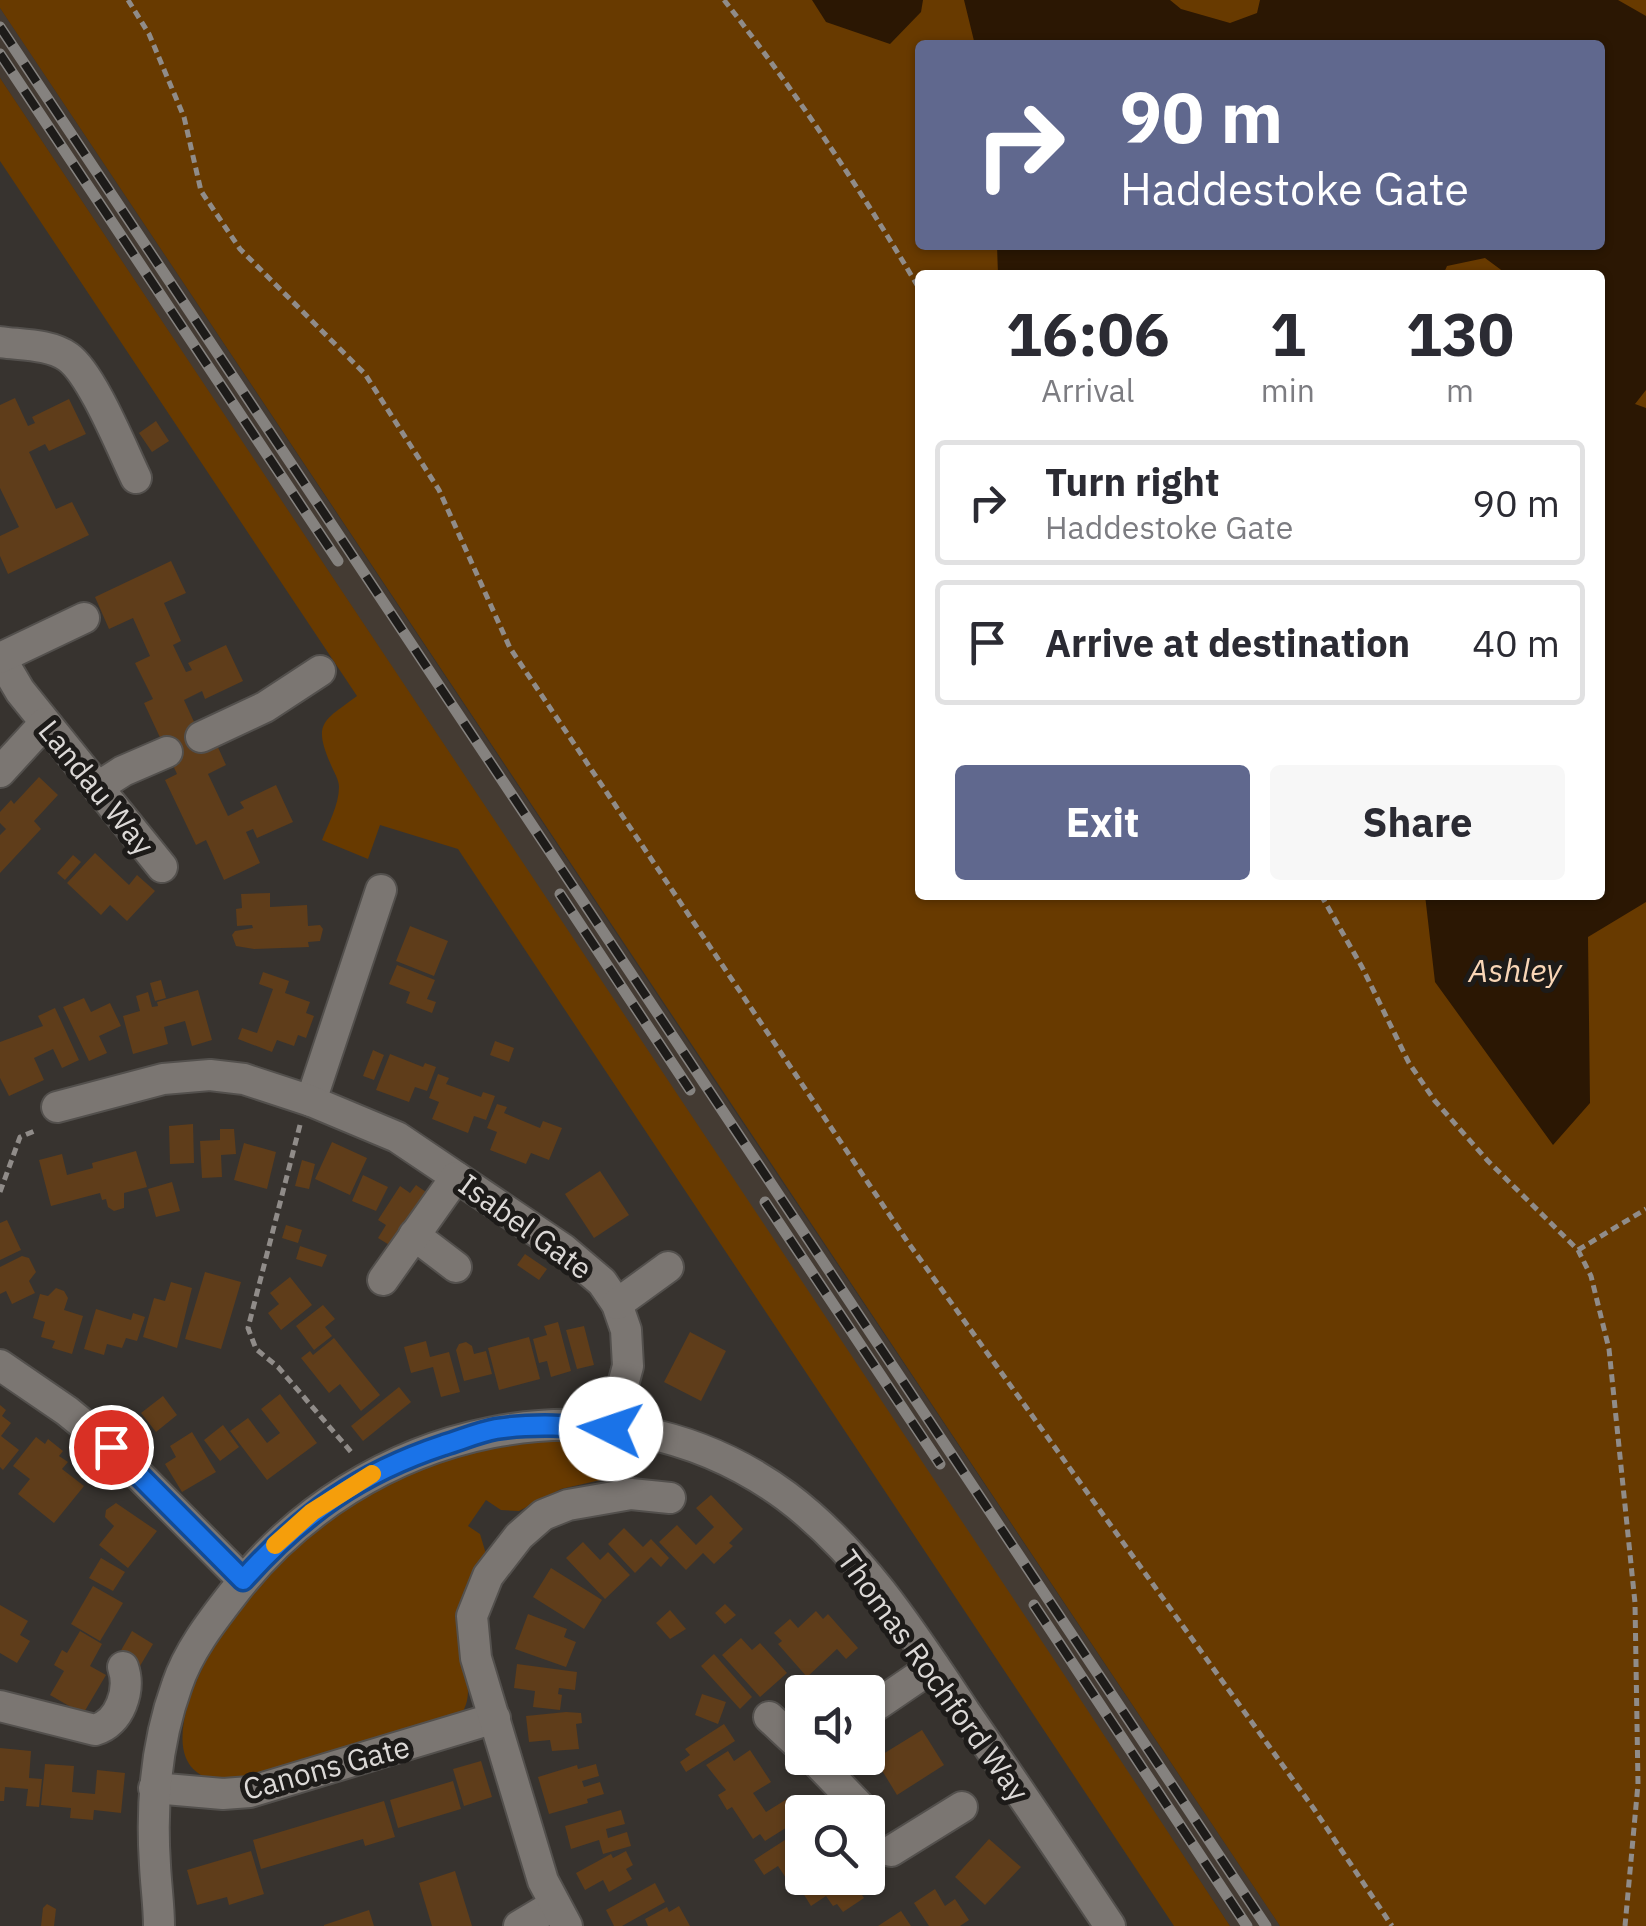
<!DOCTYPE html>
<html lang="en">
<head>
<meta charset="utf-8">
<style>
  :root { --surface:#fff; --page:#f7f7f7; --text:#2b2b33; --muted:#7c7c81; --line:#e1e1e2; --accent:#60688e }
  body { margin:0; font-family:"IBM Plex Sans",sans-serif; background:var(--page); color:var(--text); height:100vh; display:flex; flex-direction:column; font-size:38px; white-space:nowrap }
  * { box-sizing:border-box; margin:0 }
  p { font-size:32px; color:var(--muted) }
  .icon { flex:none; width:55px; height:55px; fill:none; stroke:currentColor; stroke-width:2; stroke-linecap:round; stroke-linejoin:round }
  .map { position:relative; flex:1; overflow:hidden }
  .details { position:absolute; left:915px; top:270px; width:690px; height:630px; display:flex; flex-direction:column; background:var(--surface); border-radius:10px; box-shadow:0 2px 8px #0004 }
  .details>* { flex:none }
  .guide { position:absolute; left:915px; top:40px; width:690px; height:210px; border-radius:10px; box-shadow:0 2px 8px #0004; background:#60688e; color:#fff; overflow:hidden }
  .tools { position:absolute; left:785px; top:1675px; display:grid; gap:20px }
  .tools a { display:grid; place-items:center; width:100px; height:100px; border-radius:10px; background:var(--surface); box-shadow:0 2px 8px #0004; font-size:50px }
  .pin { position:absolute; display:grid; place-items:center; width:85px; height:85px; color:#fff; margin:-42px; border:5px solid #fff; border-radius:50%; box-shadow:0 2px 10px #0007 }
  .me { position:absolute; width:110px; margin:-55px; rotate:274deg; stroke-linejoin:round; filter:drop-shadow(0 0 8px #0008) }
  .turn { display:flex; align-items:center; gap:35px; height:210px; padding:0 40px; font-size:45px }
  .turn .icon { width:130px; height:130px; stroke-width:2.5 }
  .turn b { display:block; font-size:70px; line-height:85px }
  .eta { display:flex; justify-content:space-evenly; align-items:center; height:170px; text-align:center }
  .eta b { font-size:60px; font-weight:800; line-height:70px }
  .button { display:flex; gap:20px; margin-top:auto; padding:20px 40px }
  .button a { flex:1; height:115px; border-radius:10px; background:var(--accent); color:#fff; font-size:40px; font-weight:800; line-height:115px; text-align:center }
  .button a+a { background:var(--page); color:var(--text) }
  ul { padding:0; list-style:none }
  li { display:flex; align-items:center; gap:30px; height:125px; margin:0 20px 15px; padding:0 20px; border:5px solid var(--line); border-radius:10px }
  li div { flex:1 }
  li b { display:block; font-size:38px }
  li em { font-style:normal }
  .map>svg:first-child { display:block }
  .built { fill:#443b33 }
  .green { fill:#683a00; fill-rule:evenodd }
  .water { fill:#2b1703 }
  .building { fill:#5f3d1a }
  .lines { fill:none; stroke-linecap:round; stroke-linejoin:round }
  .minor-casing { stroke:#53504d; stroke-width:34 }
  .path { stroke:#908c89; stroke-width:5; stroke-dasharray:8 5; stroke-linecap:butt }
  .minor { stroke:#7b7672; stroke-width:30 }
  .rail-casing { stroke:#85827f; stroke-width:11 }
  .rail { stroke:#1d1b19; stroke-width:8; stroke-dasharray:22; stroke-linecap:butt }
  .route-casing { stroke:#114b97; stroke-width:25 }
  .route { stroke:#1a73e8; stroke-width:18 }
  .slow { stroke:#f59e0b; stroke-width:18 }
  .labels { text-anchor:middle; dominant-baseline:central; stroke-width:10; stroke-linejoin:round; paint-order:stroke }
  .street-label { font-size:30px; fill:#dcd9d7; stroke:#1d1b19 }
  .water-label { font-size:32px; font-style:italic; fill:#f9d6b6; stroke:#1d1b19 }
</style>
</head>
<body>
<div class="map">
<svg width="1646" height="1926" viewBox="0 0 1646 1926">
  <rect width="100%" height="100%" fill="#37332f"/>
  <polygon class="built" points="0,8 708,1071 1280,1926 1230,1926 1166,1830 0,78"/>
  <g class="green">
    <path d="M0 0H1646V1926H1280L0 8ZM920 45H1600V245H920ZM920 275H1600V895H920Z"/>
    <path d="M0 78 1059 1667 1230 1926H1174L458 849 380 825 368 859 322 840C328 824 339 805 339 787 339 780 334 772 331 765 312 722 324 721 357 696L0 161Z"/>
    <path d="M553 1441 632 1448 631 1463 618 1476 561 1489 519 1511 501 1510 486 1500 468 1526 480 1534 486 1554C475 1575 460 1597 457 1620 454 1652 479 1685 462 1713L242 1781C233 1780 220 1781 211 1779 145 1760 211 1645 235 1613 261 1578 313 1524 351 1502 419 1462 475 1445 553 1441Z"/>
  </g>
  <g class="water">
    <polygon points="812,0 923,0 921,12 890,44 826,22"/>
    <polygon points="964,0 1170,0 1181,9 1230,23 1257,13 1260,0 1618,0 1646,16 1646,390 1635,404 1646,408 1646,902 1588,937 1590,1103 1553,1145 1435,982 1425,895 1600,895 1600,275 1508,275 1485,258 1447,266 1443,275 998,275 997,245 1600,245 1600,45 975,45"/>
  </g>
  <g class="building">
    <polygon points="15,398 28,426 35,423 32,417 69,399 86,434 49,451 45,444 29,452 56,509 72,502 89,535 8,574 0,556 0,536 19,527 0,488 0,405"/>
    <polygon points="156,421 169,441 152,452 139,433"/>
    <polygon points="171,561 186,593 164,603 181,641 173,645 186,672 192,670 188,663 226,645 243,681 205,699 202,691 184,700 206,748 216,743 226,765 208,774 228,816 244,808 240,802 276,785 293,822 257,838 253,829 246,832 260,863 224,880 206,840 196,845 165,780 177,774 144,703 153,699 135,663 150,656 133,618 109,629 95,597"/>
    <polygon points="39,777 58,795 34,821 41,829 0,873 0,835 6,829 0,823 0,812 11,800 14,804"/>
    <polygon points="95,853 129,885 137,875 155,891 127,921 110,905 101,915 67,883"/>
    <polygon points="73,855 81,862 65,880 57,873"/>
    <polygon points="270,893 270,907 307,905 308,926 320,925 323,929 320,941 308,942 309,947 254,949 236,946 232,935 235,931 253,928 252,925 237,926 236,909 242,908 241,894"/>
    <polygon points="410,926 448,941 434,976 396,961"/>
    <polygon points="397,965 435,980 427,999 436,1002 432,1013 406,1003 410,992 389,984"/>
    <polygon points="263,972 289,981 285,993 310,1002 306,1013 314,1016 306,1038 298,1035 294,1046 277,1040 272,1052 238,1039 242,1028 257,1033 273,989 259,984"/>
    <polygon points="161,980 166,998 155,1001 150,983"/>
    <polygon points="198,990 212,1040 192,1046 185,1021 164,1027 168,1044 133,1054 123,1016 140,1011 136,996 148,992 152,1007 158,1006 157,1002"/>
    <polygon points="84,998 91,1012 110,1003 121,1026 99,1036 107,1053 89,1061 63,1007"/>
    <polygon points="55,1008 79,1060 62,1068 53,1049 34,1058 44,1080 9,1096 0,1078 0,1042 43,1026 38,1016"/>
    <polygon points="495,1041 514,1048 509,1062 490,1055"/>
    <polygon points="373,1050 384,1055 374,1080 363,1076"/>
    <polygon points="390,1054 423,1067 425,1063 436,1067 427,1091 415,1087 409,1102 376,1090"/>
    <polygon points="438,1074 449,1078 446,1084 481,1097 483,1092 495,1096 486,1120 474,1116 468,1133 432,1119 439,1102 429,1098"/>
    <polygon points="497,1104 507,1107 504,1113 540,1128 543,1121 562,1128 549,1160 531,1153 526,1164 490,1150 497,1132 487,1128"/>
    <polygon points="193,1124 194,1163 170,1164 169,1126"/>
    <polygon points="220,1129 234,1129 236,1154 221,1155 222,1177 202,1178 200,1141 220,1140"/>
    <polygon points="332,1142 367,1158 350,1195 315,1179"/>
    <polygon points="244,1143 276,1152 267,1189 234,1180"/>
    <polygon points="136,1151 147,1187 124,1193 124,1208 114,1211 108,1207 106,1199 102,1200 100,1193 51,1206 39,1160 62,1154 67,1175 93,1168 92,1163"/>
    <polygon points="302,1160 315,1164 309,1189 295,1186"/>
    <polygon points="600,1171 629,1215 594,1238 565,1194"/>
    <polygon points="363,1175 388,1187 376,1211 352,1201"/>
    <polygon points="172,1182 180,1211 156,1217 148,1189"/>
    <polygon points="416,1185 426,1192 391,1246 378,1238 386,1225 378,1220 400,1186 410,1193"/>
    <polygon points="7,1220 21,1250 0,1260 0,1223"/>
    <polygon points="286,1225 302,1230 298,1243 282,1238"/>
    <polygon points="300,1246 327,1255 322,1267 296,1259"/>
    <polygon points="525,1254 547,1269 539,1280 517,1265"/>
    <polygon points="22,1256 29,1258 36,1272 29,1281 35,1293 12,1304 6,1291 0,1294 0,1267"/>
    <polygon points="205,1272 241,1282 221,1349 185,1339"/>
    <polygon points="290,1277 312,1305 281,1330 268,1313 279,1304 270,1293"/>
    <polygon points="171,1282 192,1288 177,1348 143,1337 154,1298 165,1301"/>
    <polygon points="56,1288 64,1291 68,1298 64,1310 83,1316 72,1354 52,1348 55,1341 41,1337 45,1322 33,1318 40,1294 48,1296"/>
    <polygon points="323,1305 335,1319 325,1327 332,1336 314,1350 296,1326"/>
    <polygon points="96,1309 131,1320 133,1313 145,1317 137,1341 126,1338 122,1348 107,1344 104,1355 84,1349"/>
    <polygon points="558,1322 571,1371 551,1377 547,1361 539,1363 533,1339 547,1335 544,1326"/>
    <polygon points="584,1326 594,1365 577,1369 566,1330"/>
    <polygon points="690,1332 726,1351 701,1401 664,1382"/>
    <polygon points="529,1337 540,1379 499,1390 488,1348"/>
    <polygon points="334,1338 380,1395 361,1411 340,1384 329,1393 301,1358 310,1351 313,1355"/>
    <polygon points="426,1341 430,1357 449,1352 460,1392 441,1397 433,1367 411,1373 404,1347"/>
    <polygon points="466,1342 472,1346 474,1354 486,1351 492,1374 464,1381 456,1350 459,1344"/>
    <polygon points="399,1387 411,1402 363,1441 351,1426"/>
    <polygon points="280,1394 317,1443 267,1480 230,1431 248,1418 267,1443 280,1433 261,1409"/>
    <polygon points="163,1396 177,1415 156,1432 141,1413"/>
    <polygon points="0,1405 6,1410 2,1416 11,1423 1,1436 19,1450 3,1470 0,1467"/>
    <polygon points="223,1425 239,1447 220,1461 204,1440"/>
    <polygon points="192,1432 216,1472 182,1492 165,1464 176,1457 170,1446"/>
    <polygon points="36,1437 45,1444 48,1439 63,1451 59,1456 68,1462 62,1469 84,1486 54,1523 18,1494 30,1479 13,1466"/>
    <polygon points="711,1495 743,1529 729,1543 733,1546 714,1564 703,1553 686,1570 659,1542 677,1525 696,1545 714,1527 696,1508"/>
    <polygon points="116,1503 157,1531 128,1568 99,1545 114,1526 105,1517 106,1510"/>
    <polygon points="624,1528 643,1547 651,1539 669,1558 661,1567 651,1557 635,1573 608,1544"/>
    <polygon points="583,1542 600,1560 608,1552 630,1575 605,1599 566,1558"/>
    <polygon points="101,1558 125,1572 113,1591 89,1578"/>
    <polygon points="551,1568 602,1600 584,1629 533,1597"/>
    <polygon points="93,1586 123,1603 100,1641 71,1624"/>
    <polygon points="725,1604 736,1615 725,1624 715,1613"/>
    <polygon points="0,1605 28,1621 20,1635 30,1641 17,1663 0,1653"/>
    <polygon points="670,1610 686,1629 670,1639 656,1623"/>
    <polygon points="816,1611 823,1619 828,1614 858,1648 846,1659 837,1649 807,1677 778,1644 782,1641 774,1633 790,1619 798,1628"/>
    <polygon points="528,1614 567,1629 564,1637 576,1642 566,1667 515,1649"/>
    <polygon points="80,1631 102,1644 90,1666 106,1675 83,1714 50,1695 64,1671 54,1665 62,1650 67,1653"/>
    <polygon points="132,1631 153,1644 140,1666 119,1654"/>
    <polygon points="741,1638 752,1650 760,1643 787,1673 760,1697 722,1655"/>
    <polygon points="714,1654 752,1697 740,1709 701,1666"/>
    <polygon points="517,1664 577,1672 575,1690 559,1688 558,1694 562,1695 560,1710 533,1707 535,1691 514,1688"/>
    <polygon points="702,1694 726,1702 718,1724 695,1715"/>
    <polygon points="566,1712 581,1713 582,1723 576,1724 579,1749 552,1751 550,1740 529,1742 526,1716"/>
    <polygon points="724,1724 735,1741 686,1772 680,1762 690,1755 685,1749"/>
    <polygon points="922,1730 944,1765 897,1795 875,1759"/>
    <polygon points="0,1748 31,1751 29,1778 42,1779 39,1807 26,1806 28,1789 5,1787 4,1801 0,1801"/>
    <polygon points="750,1750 771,1782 753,1793 766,1812 787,1799 800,1819 765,1841 760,1834 753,1839 732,1807 727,1810 718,1795 726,1790 706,1765 728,1751 734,1761"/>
    <polygon points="481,1761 492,1797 464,1806 453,1769"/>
    <polygon points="45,1764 74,1766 72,1792 95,1794 97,1770 125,1773 121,1813 94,1810 93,1820 70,1818 71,1808 41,1805"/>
    <polygon points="596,1764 599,1776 582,1781 584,1787 600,1782 604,1794 587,1799 588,1803 549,1814 538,1777 577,1765 578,1769"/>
    <polygon points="453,1781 461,1809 398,1828 390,1800"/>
    <polygon points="384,1801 395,1837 365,1846 363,1839 261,1869 253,1840"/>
    <polygon points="621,1810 625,1824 606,1829 608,1838 627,1832 631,1846 603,1854 599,1840 571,1849 565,1826"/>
    <polygon points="802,1829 802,1872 788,1881 778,1866 764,1875 754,1860"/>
    <polygon points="989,1839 1021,1867 985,1905 955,1877"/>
    <polygon points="251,1851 264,1894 229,1905 227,1897 197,1905 187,1870"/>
    <polygon points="626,1851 633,1865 626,1869 632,1879 609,1892 603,1880 585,1890 576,1873 611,1854 613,1858"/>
    <polygon points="455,1871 472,1926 432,1926 419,1883"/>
    <polygon points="810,1878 851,1878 864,1898 843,1912 837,1904 833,1906 826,1896 811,1906 798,1885"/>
    <polygon points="655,1883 665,1902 622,1926 614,1926 606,1910"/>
    <polygon points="935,1889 945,1906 955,1899 969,1920 960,1926 929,1926 914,1903"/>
    <polygon points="47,1904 56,1909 54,1926 41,1926 43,1908"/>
    <polygon points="679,1906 690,1926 648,1926 645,1919 667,1907 669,1912"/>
    <polygon points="369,1910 374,1926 324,1926 324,1925"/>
    <polygon points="901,1911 911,1926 878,1926"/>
  </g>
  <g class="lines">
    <defs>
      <g id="minor">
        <path d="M0 342C21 345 50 344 68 357 92 374 122 449 136 478"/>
        <polyline points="0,657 20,691 162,867"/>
        <polyline points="0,658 84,618"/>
        <polyline points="201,737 265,707 320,671"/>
        <polyline points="0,772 45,723"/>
        <polyline points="98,787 123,771 167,752"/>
        <polyline points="311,1101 381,890"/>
        <polyline points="57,1107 163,1079 210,1075 244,1079 311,1101 397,1137 563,1249 602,1282 617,1304 626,1330 628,1366 611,1429"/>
        <polyline points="414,1235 456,1267"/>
        <polyline points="383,1280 456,1177"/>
        <polyline points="617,1304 668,1267"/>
        <polyline points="0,1365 67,1411 111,1447 243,1580"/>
        <path d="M0 1706 95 1730C120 1723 131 1690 123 1667"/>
        <polyline points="868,1711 934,1666"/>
        <polyline points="769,1717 802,1748"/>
        <polyline points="813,1758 865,1812"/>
        <polyline points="154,1788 223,1794 250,1792 495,1718"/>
        <polyline points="891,1851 962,1807"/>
        <path d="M159 1926C159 1906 156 1886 155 1865 151 1805 156 1743 177 1685 188 1652 211 1622 232 1595 361 1425 608 1365 786 1496 861 1552 914 1635 965 1712 1014 1783 1062 1854 1110 1926"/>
        <polyline points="519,1926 554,1905"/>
        <polyline points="567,1926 543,1881 476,1658 472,1616 488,1576 519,1536 543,1515 568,1505 631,1494 670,1498"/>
      </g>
    </defs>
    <use href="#minor" class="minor-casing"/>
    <g class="path">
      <polyline points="128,0 149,34 184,117 201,191 240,249 365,374 439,490 510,648 907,1241 1314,1809 1392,1926"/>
      <path d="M724 0C796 92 861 190 920 290"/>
      <polyline points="1321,895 1362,967 1409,1063 1435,1101 1488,1161 1578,1250 1591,1276 1609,1349 1635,1603 1638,1784 1625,1926"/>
      <polyline points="300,1125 248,1328 256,1349 278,1367 352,1453"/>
      <polyline points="0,1192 20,1137 37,1130"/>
      <polyline points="1578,1250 1646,1209"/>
    </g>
    <use href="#minor" class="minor"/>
    <defs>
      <g id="rail">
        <polyline points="0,27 1266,1926"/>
        <polyline points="0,54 338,561"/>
        <polyline points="560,894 690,1090"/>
        <polyline points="765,1202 940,1464"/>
        <polyline points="1034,1605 1247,1926"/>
      </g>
    </defs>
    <use href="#rail" class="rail-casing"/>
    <use href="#rail" class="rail"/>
  </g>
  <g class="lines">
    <defs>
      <path id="route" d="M111 1447 243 1580C302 1514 359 1473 444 1445 461 1440 479 1432 496 1429 534 1423 573 1426 611 1429"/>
    </defs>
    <use href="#route" class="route-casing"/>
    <use href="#route" class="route"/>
    <polyline class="slow" points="275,1545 312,1512 372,1474"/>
  </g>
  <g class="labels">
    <g class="street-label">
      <text transform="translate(97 787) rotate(51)">Landau Way</text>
      <text transform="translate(526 1226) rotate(36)">Isabel Gate</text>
      <text transform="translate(934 1675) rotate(54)">Thomas Rochford Way</text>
      <text transform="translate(326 1767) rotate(-15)">Canons Gate</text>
    </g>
    <g class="water-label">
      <text x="1515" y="970">Ashley</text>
    </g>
  </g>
</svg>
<div class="tools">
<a><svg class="icon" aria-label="sound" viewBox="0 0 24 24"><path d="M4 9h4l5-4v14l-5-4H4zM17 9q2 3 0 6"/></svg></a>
<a><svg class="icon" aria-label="search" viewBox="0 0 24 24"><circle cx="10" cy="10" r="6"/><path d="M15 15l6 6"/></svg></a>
</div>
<div class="pin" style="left:111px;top:1447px;background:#d93025"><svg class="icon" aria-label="arrive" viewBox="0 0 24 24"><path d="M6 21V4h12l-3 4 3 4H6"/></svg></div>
<svg class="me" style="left:611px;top:1429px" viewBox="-20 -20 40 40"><circle r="19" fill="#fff"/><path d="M0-13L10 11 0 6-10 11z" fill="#1a73e8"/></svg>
<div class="guide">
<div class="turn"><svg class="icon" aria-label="right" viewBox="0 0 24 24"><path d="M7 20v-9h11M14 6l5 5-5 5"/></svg><div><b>90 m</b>Haddestoke Gate</div></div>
</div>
<section class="details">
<div class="eta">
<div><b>16:06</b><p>Arrival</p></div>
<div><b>1</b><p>min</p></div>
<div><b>130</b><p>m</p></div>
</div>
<ul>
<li><svg class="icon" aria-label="right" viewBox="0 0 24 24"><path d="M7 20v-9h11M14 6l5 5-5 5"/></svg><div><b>Turn right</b><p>Haddestoke Gate</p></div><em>90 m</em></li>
<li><svg class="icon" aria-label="arrive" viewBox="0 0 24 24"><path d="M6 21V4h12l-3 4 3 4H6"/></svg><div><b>Arrive at destination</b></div><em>40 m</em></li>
</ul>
<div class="button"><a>Exit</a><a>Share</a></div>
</section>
</div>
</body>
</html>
